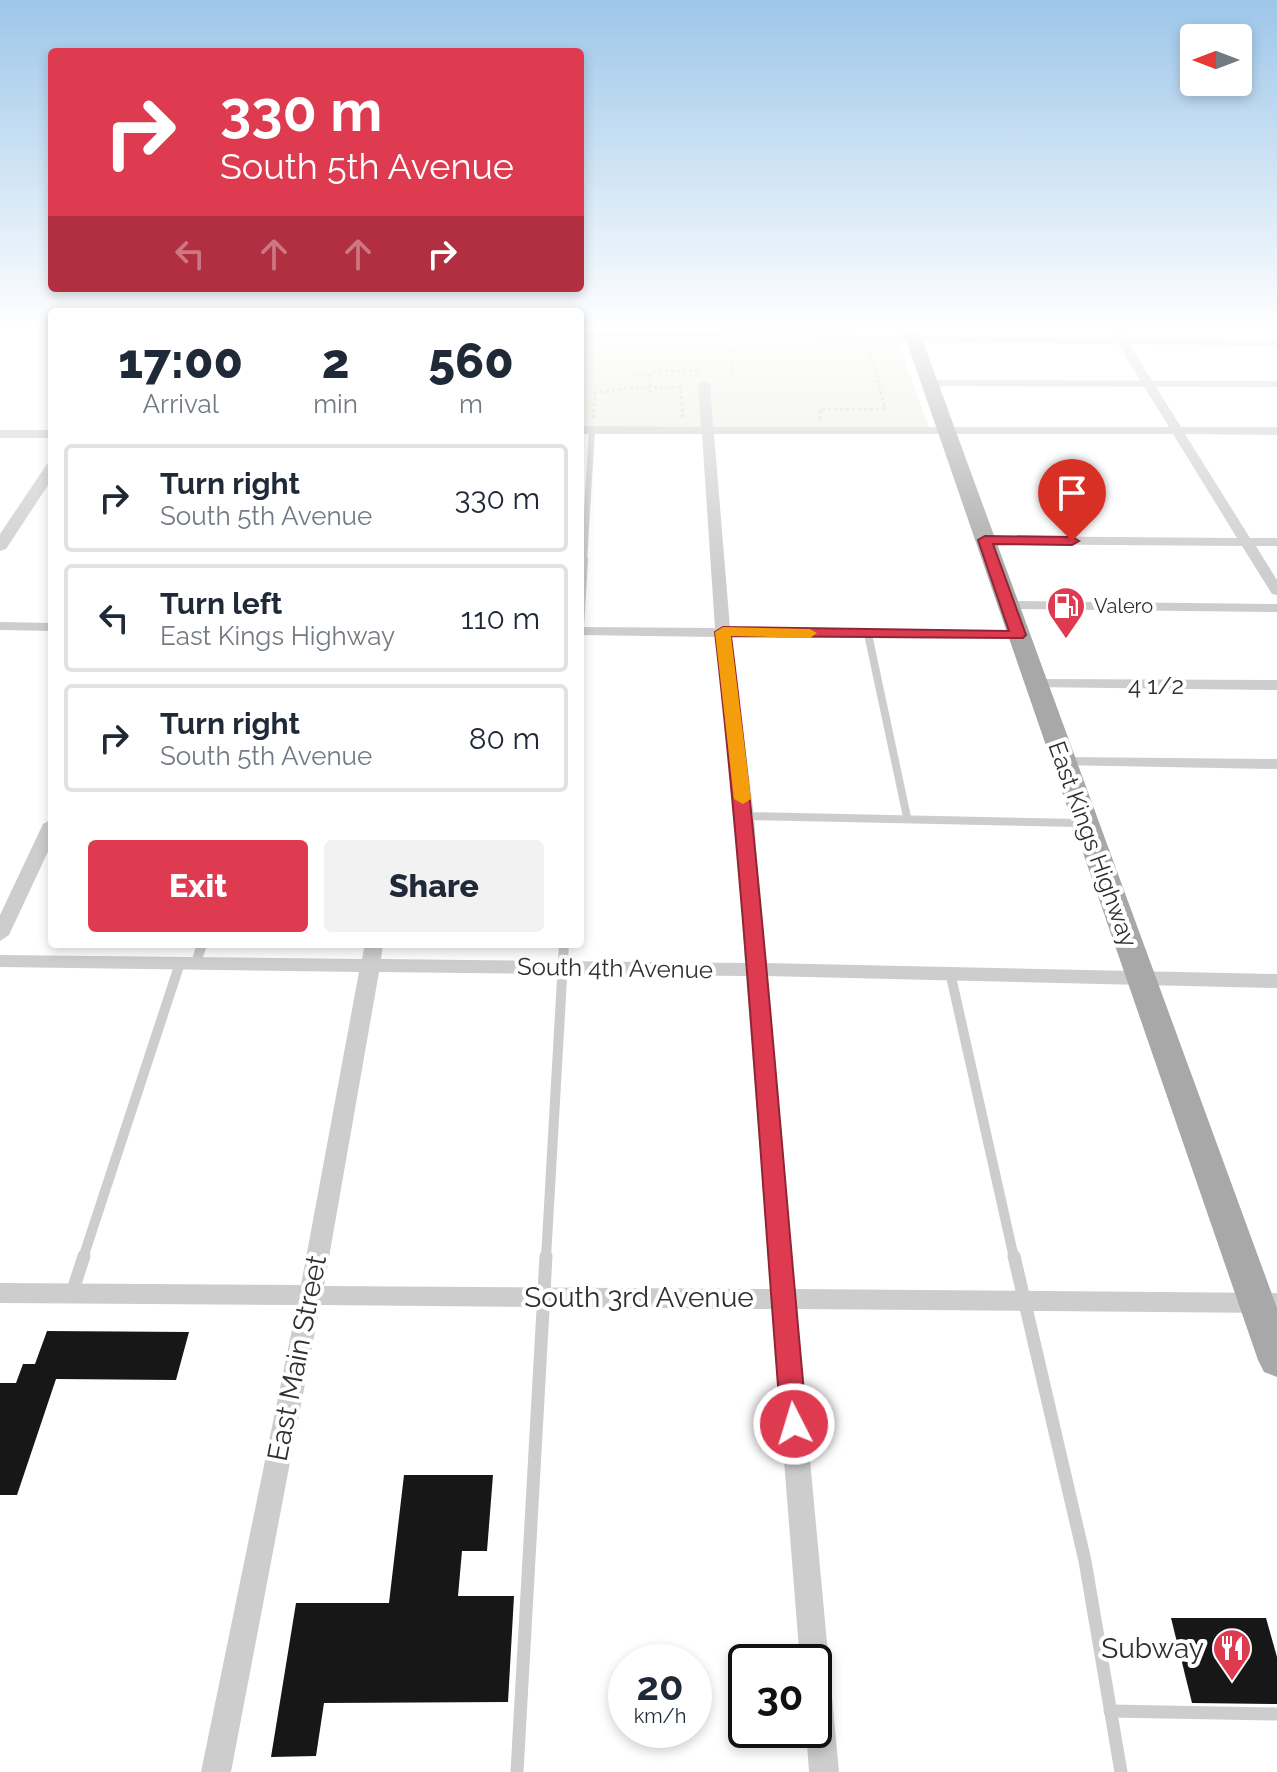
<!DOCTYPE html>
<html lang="en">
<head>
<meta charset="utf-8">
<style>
  :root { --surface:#fff; --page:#f2f2f3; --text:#1f2937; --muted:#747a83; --line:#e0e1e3; --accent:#de3b51 }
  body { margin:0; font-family:Raleway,sans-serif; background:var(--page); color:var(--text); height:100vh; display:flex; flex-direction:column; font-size:30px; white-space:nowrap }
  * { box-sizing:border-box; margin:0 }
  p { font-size:26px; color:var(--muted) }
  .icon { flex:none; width:44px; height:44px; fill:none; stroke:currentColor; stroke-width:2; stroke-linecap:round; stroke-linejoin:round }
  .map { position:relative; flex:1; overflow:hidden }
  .side { position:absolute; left:48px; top:308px; width:536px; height:640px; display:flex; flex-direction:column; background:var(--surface); border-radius:8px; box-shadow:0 4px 12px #0003 }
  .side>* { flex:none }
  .hud { position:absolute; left:48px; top:48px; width:536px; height:244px; border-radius:8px; box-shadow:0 4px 12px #0003; background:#de3b51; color:#fff; overflow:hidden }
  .needle { width:52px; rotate:270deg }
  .buttons { position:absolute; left:1180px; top:24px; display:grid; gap:16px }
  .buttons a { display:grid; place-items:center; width:72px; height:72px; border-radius:8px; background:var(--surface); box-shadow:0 4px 12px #0003; font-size:40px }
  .speed { position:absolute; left:608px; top:1644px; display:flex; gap:16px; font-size:40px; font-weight:700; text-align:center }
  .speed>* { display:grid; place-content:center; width:104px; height:104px; border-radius:50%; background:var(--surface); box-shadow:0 4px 12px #0003; line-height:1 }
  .speed small { font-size:20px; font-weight:400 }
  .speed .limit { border:4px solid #111; border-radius:12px; background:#fff; color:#111 }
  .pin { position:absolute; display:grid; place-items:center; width:68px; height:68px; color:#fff; margin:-82px -34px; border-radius:50% 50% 50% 0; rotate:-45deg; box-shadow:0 0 8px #0007 }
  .pin .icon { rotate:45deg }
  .me { position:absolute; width:88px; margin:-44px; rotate:355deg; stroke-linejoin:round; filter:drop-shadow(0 0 6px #0008) }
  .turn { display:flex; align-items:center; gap:28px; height:168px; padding:0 40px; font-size:36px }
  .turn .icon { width:104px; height:104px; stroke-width:2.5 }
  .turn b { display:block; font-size:56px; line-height:68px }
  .lanes { display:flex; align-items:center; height:76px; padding:0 40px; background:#0003; justify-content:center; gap:40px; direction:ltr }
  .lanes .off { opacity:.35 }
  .eta { display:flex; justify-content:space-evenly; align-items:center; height:136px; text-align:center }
  .eta b { font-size:48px; font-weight:800; line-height:56px }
  .cta { display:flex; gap:16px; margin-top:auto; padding:16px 40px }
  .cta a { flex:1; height:92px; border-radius:8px; background:var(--accent); color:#fff; font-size:32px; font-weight:800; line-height:92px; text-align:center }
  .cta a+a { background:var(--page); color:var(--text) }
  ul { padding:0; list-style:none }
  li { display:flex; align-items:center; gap:24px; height:108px; margin:0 16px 12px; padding:0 24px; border:4px solid var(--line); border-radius:8px }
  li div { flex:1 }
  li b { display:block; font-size:30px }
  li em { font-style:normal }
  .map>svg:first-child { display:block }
  .green { fill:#e7ecdf }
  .building { fill:#171717 }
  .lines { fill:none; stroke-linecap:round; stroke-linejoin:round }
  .path { stroke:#cdcdcd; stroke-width:3; stroke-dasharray:3 3; stroke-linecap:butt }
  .service-far3 { stroke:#cdcdcd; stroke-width:6 }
  .service-far2 { stroke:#cdcdcd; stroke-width:8 }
  .service-far1 { stroke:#cdcdcd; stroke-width:10 }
  .service { stroke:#cdcdcd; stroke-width:13 }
  .minor { fill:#cdcdcd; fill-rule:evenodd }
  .tertiary { fill:#cdcdcd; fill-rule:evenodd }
  .primary { fill:#a8a8a8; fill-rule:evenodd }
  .route { fill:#de3b51; stroke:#902635; stroke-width:2 }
  .slow { fill:#f59e0b }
  .labels { text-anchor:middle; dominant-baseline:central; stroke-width:8; stroke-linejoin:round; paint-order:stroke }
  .far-poi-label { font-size:20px; fill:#303030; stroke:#fff; text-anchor:start }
  .street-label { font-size:24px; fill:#303030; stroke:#fff }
  .near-street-label { font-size:28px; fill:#303030; stroke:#fff }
  .near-poi-label { font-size:28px; fill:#303030; stroke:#fff; text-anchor:end }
</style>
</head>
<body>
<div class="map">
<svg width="1277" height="1772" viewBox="0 0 1277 1772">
  <rect width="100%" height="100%" fill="#fff"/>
  <polygon class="green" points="580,338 898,342 929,428 580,427"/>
  <g class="building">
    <polygon points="47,1331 189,1332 176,1380 56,1379 17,1495 0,1495 0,1383 16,1383 23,1364 35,1364"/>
    <polygon points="404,1475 493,1475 487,1551 462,1551 458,1596 514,1596 508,1702 324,1703 316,1756 271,1757 296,1603 389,1603"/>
    <polygon points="1171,1618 1266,1618 1277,1657 1277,1704 1192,1703"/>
  </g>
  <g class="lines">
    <g class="path">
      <polyline points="730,349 732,379"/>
      <polyline points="636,376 650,376"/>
      <polyline points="650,393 651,371 699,371"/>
      <polyline points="593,418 595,393 638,387 680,387 683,419"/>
      <polyline points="820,419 820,409 885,409 871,354 867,351"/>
    </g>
    <g class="service-far3">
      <polyline points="930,383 1277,384"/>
      <polyline points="584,561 592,430"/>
    </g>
    <g class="service-far2">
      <polyline points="1011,605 1277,608"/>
      <polyline points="580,628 584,559"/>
      <polyline points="868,634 907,817"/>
      <polyline points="745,816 1081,823"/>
    </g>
    <g class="service-far1">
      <polyline points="196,963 202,944"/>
      <polyline points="950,972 1014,1258"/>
      <polyline points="83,1258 180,963"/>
      <polyline points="546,1258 564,944"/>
    </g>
    <g class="service">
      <polyline points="1014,1256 1085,1561 1121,1772"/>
      <polyline points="72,1293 84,1256"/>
      <polyline points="1110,1711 1277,1714"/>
      <polyline points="517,1772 546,1256"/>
    </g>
    <g class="minor">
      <path d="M1108 328H1118L1125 338 1277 340V346L1129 344 1181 427H1277V435L1185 434 1250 538H1277V546H1256L1277 580V595L1272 594 1242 546 985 544 978 540 985 536 1237 538 1173 434H714L730 628 1018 631 1025 635 1018 639 731 637 754 816 764 963 1277 974V988L765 976 794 1289 1277 1293V1313L796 1309 839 1772H809L806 1730H814V1662H800L772 1309 320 1305 231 1772H201L297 1305 0 1303V1283L301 1285 359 972 0 967V955L362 959 365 944H383L381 959 745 963 736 816 716 637 580 635V627L715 628 702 434H580V426L701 427 698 384 704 381 710 384 713 427H1169L1118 344 580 338V332L1114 338ZM379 972 746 976 771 1289 324 1286Z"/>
      <rect x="0" y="430" width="52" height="8"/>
      <polygon points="0,622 52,623 52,631 0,630"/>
      <polygon points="1036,679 1277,680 1277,690 1031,687 1031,681"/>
      <polygon points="1063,757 1277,759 1277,769 1057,765 1055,762 1057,759"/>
      <polygon points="52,819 52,843 9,935 0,941 0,915 43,824"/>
    </g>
    <polygon class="tertiary" points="52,462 52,479 6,549 0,551 0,534 47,464"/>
    <polygon class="primary" points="902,328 918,328 1277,1308 1277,1377 1264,1372 1258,1360"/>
  </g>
  <linearGradient id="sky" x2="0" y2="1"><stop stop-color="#9dc6e9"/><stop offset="0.57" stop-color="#fff"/><stop offset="1" stop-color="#fff" stop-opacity="0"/></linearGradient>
  <rect width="1277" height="576" fill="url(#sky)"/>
  <path class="route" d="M985 536 1072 537 1079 541 1072 545 993 544 1026 635 1023 638 731 636C764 898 782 1161 807 1424L803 1432 794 1435 785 1432 781 1424C760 1160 745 895 715 632L723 627 1009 631 978 540Z"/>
  <polygon class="slow" points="723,627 810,629 817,633 810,638 731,636 751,799 743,804 734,799 715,632"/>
  <defs>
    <symbol id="fuel-pin" viewBox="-11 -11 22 30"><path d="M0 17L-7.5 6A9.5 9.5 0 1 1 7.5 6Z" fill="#de3b51" stroke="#fff"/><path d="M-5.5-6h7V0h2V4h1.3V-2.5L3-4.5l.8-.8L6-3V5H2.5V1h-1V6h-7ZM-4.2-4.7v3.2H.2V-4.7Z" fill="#fff"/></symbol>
    <symbol id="restaurant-pin" viewBox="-11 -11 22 30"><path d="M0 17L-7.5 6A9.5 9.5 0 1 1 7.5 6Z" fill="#de3b51" stroke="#fff"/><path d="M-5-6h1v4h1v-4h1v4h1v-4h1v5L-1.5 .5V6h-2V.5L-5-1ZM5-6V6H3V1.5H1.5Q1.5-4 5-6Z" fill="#fff"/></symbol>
  </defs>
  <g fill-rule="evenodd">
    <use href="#fuel-pin" x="1044" y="584" width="44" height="60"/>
    <use href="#restaurant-pin" x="1210" y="1626" width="44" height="60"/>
  </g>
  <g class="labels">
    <g class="far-poi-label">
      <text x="1094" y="606">Valero</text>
    </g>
    <g class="street-label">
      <text x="1156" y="685">4 1/2</text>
      <text transform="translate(1093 844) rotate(70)">East Kings Highway</text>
      <text transform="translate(615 968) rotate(1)">South 4th Avenue</text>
    </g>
    <g class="near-street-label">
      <text x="639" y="1297">South 3rd Avenue</text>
      <text transform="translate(297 1358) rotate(-79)">East Main Street</text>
    </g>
    <g class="near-poi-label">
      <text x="1204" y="1648">Subway</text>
    </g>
  </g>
</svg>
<div class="buttons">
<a><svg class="needle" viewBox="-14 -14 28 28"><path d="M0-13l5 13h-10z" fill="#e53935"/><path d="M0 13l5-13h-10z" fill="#747a83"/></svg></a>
</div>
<div class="speed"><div>20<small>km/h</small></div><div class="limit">30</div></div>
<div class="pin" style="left:1072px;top:541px;background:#d93025"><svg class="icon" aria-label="arrive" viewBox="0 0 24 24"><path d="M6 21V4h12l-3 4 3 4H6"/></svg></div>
<svg class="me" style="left:794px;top:1424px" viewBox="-20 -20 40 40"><circle r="17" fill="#de3b51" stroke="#fff" stroke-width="3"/><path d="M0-11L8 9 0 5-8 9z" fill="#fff"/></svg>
<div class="hud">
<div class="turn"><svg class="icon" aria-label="right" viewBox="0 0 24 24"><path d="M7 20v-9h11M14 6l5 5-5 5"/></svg><div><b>330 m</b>South 5th Avenue</div></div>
<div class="lanes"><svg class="icon off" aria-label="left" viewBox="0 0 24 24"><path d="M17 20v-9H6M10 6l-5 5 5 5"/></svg><svg class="icon off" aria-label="ahead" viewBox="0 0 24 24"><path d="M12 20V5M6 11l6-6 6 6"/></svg><svg class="icon off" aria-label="ahead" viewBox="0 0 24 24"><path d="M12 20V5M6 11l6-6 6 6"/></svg><svg class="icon" aria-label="right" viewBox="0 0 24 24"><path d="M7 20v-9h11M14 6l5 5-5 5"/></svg></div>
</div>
<section class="side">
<div class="eta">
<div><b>17:00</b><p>Arrival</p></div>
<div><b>2</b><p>min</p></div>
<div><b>560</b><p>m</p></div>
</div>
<ul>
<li><svg class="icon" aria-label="right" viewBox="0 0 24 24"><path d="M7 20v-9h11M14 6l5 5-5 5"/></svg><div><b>Turn right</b><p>South 5th Avenue</p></div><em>330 m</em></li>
<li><svg class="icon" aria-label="left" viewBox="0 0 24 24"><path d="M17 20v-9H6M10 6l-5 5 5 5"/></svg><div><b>Turn left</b><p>East Kings Highway</p></div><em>110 m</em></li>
<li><svg class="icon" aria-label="right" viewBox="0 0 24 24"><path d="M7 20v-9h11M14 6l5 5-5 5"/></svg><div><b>Turn right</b><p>South 5th Avenue</p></div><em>80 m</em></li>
</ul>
<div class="cta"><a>Exit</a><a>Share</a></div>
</section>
</div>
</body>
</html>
